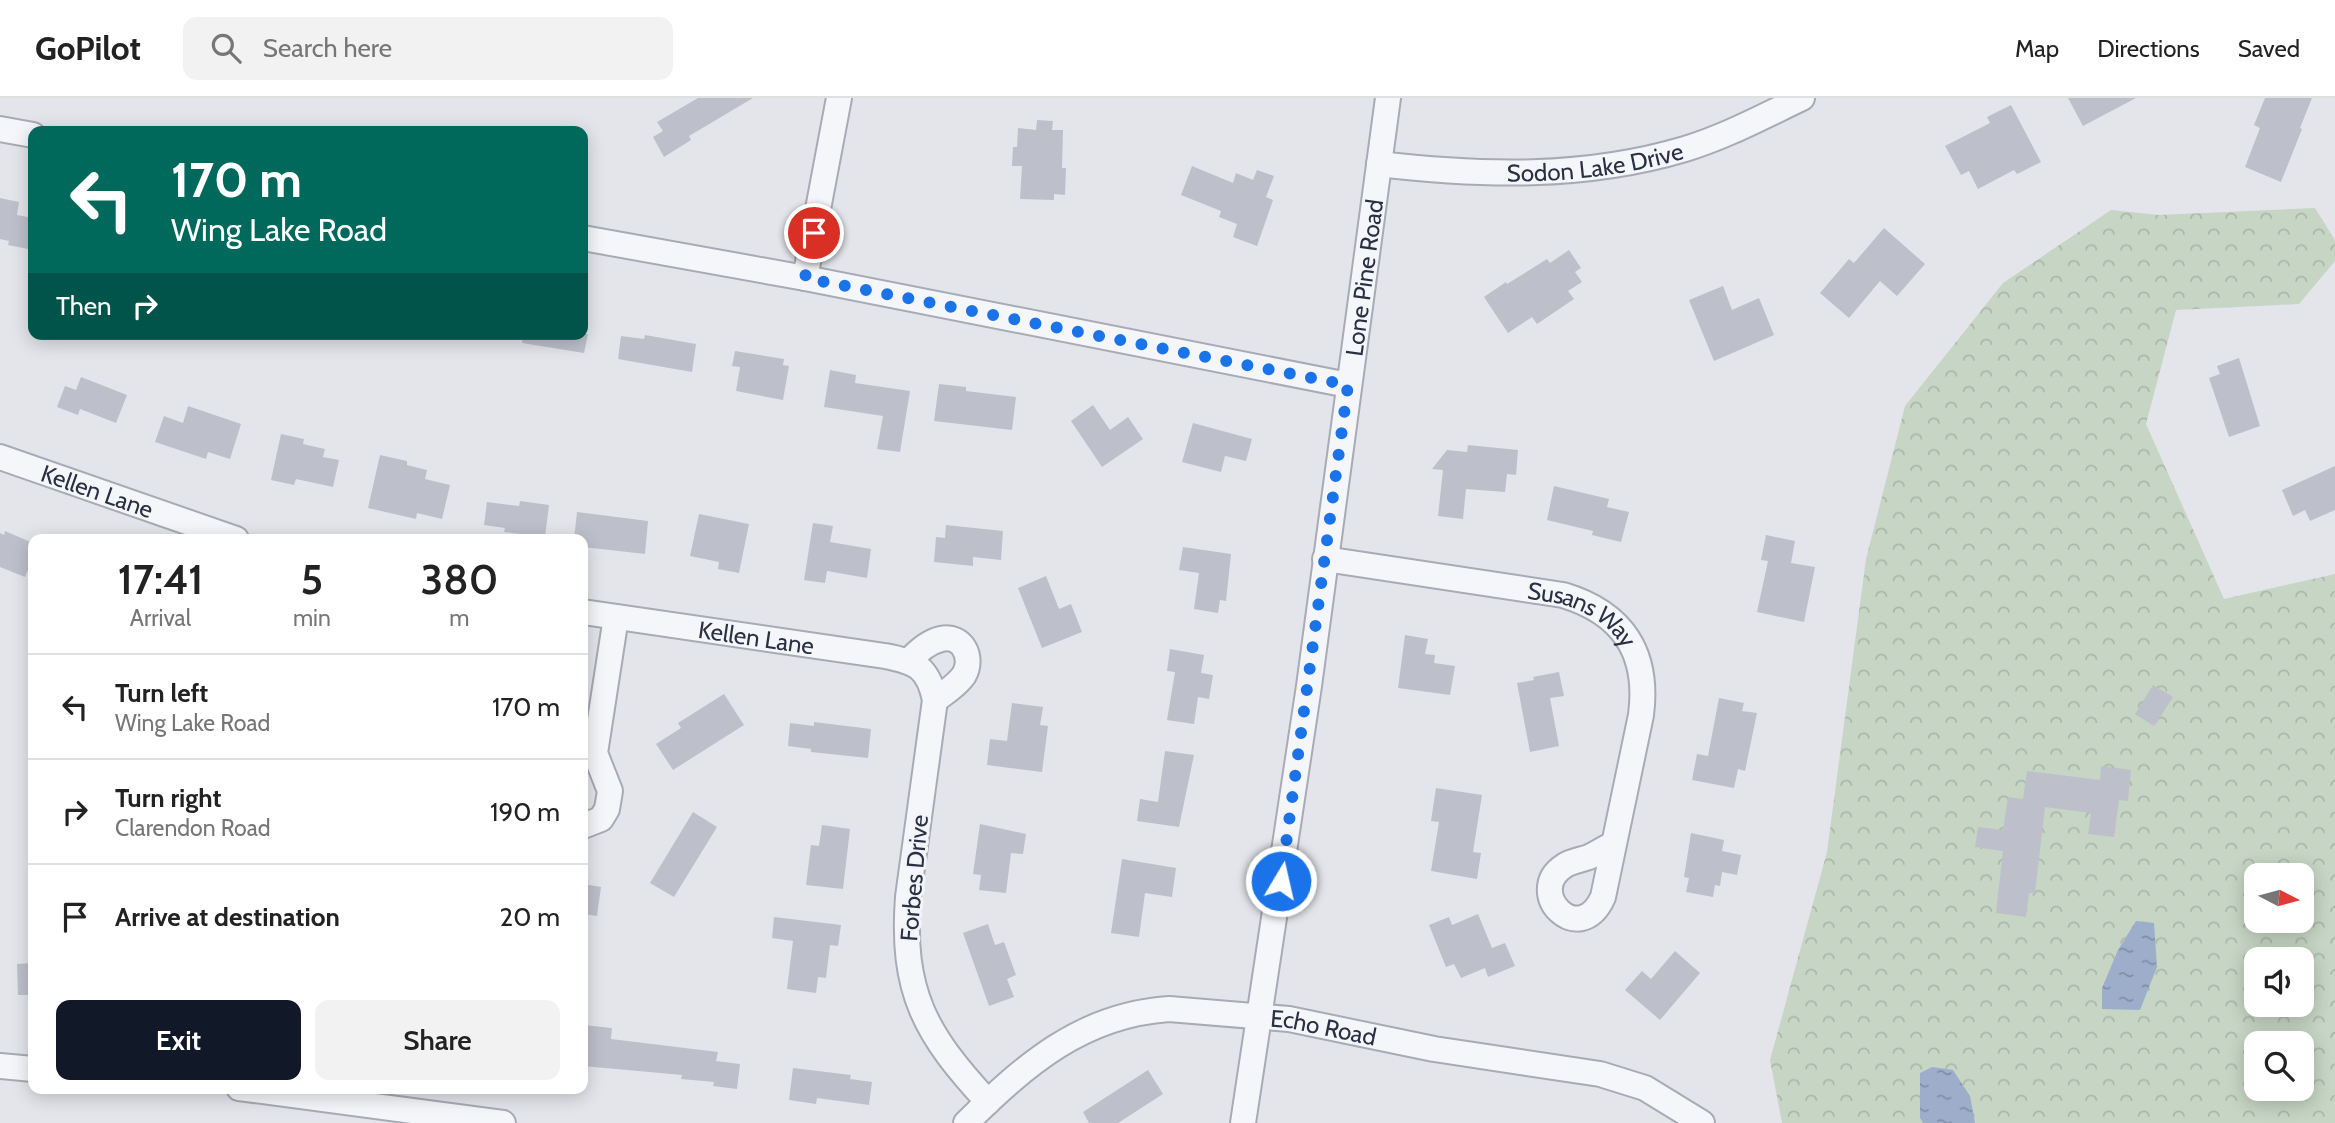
<!DOCTYPE html>
<html lang="en">
<head>
<meta charset="utf-8">
<style>
  :root { --surface:#fff; --page:#f2f2f2; --text:#222; --muted:#767676; --line:#e0e0e0; --accent:#111827 }
  body { margin:0; font-family:Cabin,sans-serif; background:var(--page); color:var(--text); height:100vh; display:flex; flex-direction:column; font-size:26px; white-space:nowrap }
  * { box-sizing:border-box; margin:0 }
  p { font-size:23px; color:var(--muted) }
  .icon { flex:none; width:38px; height:38px; fill:none; stroke:currentColor; stroke-width:2; stroke-linecap:round; stroke-linejoin:round }
  .map { position:relative; flex:1; overflow:hidden }
  .drawer { position:absolute; left:28px; top:436px; width:560px; height:560px; display:flex; flex-direction:column; background:var(--surface); border-radius:14px; box-shadow:0 4px 18px #0003 }
  .drawer>* { flex:none }
  .banner { position:absolute; left:28px; top:28px; width:560px; height:214px; border-radius:14px; box-shadow:0 4px 18px #0003; background:#00695c; color:#fff; overflow:hidden }
  .needle { width:46px; rotate:96deg }
  .controls { position:absolute; left:2244px; top:765px; display:grid; gap:14px }
  .controls a { display:grid; place-items:center; width:70px; height:70px; border-radius:14px; background:var(--surface); box-shadow:0 4px 18px #0003; font-size:35px }
  .pin { position:absolute; display:grid; place-items:center; width:60px; height:60px; color:#fff; margin:-30px; border:4px solid #fff; border-radius:50%; box-shadow:0 2px 7px #0007 }
  .me { position:absolute; width:77px; margin:-38px; rotate:9deg; stroke-linejoin:round; filter:drop-shadow(0 0 5px #0008) }
  .turn { display:flex; align-items:center; gap:24px; height:147px; padding:0 28px; font-size:32px }
  .turn .icon { width:91px; height:91px; stroke-width:2.5 }
  .turn b { display:block; font-size:49px; line-height:60px }
  .then { display:flex; align-items:center; height:66px; padding:0 28px; background:#0003; gap:14px; font-size:26px }
  .eta { display:flex; justify-content:space-evenly; align-items:center; height:119px; text-align:center }
  .eta b { font-size:42px; font-weight:600; line-height:49px }
  .button { display:flex; gap:14px; margin-top:auto; padding:14px 28px }
  .button a { flex:1; height:80px; border-radius:14px; background:var(--accent); color:#fff; font-size:28px; font-weight:600; line-height:80px; text-align:center }
  .button a+a { background:var(--page); color:var(--text) }
  ul { padding:0; list-style:none }
  li { display:flex; align-items:center; gap:21px; height:105px; padding:0 28px; border-top:2px solid var(--line) }
  li div { flex:1 }
  li b { display:block; font-size:26px }
  li em { font-style:normal }
  header { display:flex; align-items:center; gap:42px; box-sizing:border-box; height:98px; padding:0 35px; background:var(--surface); border-bottom:2px solid var(--line) }
  header strong { font-size:33px }
  nav { display:flex; gap:38px; margin-inline-start:auto; font-size:24px }
  .search { width:490px; height:63px; background:var(--page); display:flex; align-items:center; gap:18px; box-sizing:border-box; padding:0 24px; border-radius:14px; color:var(--muted); font-size:26px }
  .map>svg:first-child { display:block }
  .forest { fill:url(#forest-crowns); fill-rule:evenodd }
  .water { fill:url(#water-ripples) }
  .building { fill:#bdc0cb }
  .lines { fill:none; stroke-linecap:round; stroke-linejoin:round }
  .minor-casing { stroke:#a8abb5; stroke-width:28 }
  .minor { stroke:#f5f6f9; stroke-width:24 }
  .route { stroke:#1a73e8; stroke-width:12; stroke-dasharray:0 21.6 }
  .labels { text-anchor:middle; dominant-baseline:central; stroke-width:6; stroke-linejoin:round; paint-order:stroke }
  .street-label { font-size:24px; fill:#2a3043; stroke:#f2f4f8 }
</style>
</head>
<body>
<header>
<strong>GoPilot</strong>
<div class="search"><svg class="icon" aria-label="search" viewBox="0 0 24 24"><circle cx="10" cy="10" r="6"/><path d="M15 15l6 6"/></svg>Search here</div>
<nav><a>Map</a><a>Directions</a><a>Saved</a></nav>
</header>
<div class="map">
<svg width="2335" height="1025" viewBox="0 0 2335 1025">
  <defs>
    <pattern id="forest-crowns" width="20" height="18" patternUnits="userSpaceOnUse" patternTransform="scale(1.75)"><rect width="20" height="18" fill="#c6d5c4"/><path d="M2 6a3 3 0 1 1 6 0M12 15a3 3 0 1 1 6 0" fill="none" stroke="#aab7aa"/></pattern>
    <pattern id="water-ripples" width="26" height="14" patternUnits="userSpaceOnUse" patternTransform="scale(1.75)"><rect width="26" height="14" fill="#9daecb"/><path d="M2 4q2-2 4 0t4 0M15 11q2-2 4 0t4 0" fill="none" stroke="#808ea6"/></pattern>
  </defs>
  <rect width="100%" height="100%" fill="#e3e5eb"/>
  <path class="forest" d="M2315 110 2335 142V163L2299 206 2176 212 2146 326 2224 501 2335 476V1025H1782L1770 962 1827 754 1866 461 1905 308 2003 185 2111 112 2159 117ZM2256 777H2301V822H2256ZM2256 861H2301V906H2256ZM2256 945H2301V990H2256Z"/>
  <g class="water">
    <polygon points="2136,823 2154,825 2157,869 2140,912 2102,911 2102,890 2118,852"/>
    <polygon points="1932,969 1953,972 1970,998 1975,1025 1923,1025 1920,1020 1920,975"/>
  </g>
  <g class="building">
    <polygon points="698,0 753,0 689,38 691,42 664,59 653,39 663,33 657,24"/>
    <polygon points="2068,0 2136,0 2083,28"/>
    <polygon points="2265,0 2312,0 2300,30 2302,31 2281,84 2245,69 2260,30 2254,27"/>
    <polygon points="2011,7 2041,64 2017,76 2014,72 1978,91 1969,73 1961,77 1945,48 1990,25 1987,19"/>
    <polygon points="1037,22 1053,23 1052,32 1063,32 1062,70 1066,70 1065,97 1054,96 1054,102 1020,101 1022,68 1012,68 1013,49 1017,49 1018,30 1036,32"/>
    <polygon points="1192,68 1233,85 1236,75 1253,82 1257,72 1274,78 1266,99 1273,102 1257,148 1233,139 1237,126 1219,119 1221,113 1181,97"/>
    <polygon points="0,100 19,104 17,117 33,120 33,152 8,147 9,143 0,141"/>
    <polygon points="1884,130 1925,166 1897,198 1880,183 1849,220 1820,195 1849,161 1854,165"/>
    <polygon points="1569,152 1581,170 1575,174 1582,184 1568,193 1574,201 1537,226 1532,219 1508,235 1484,199 1506,184 1507,186 1547,161 1550,165"/>
    <polygon points="1723,188 1732,212 1759,200 1774,237 1714,263 1689,202"/>
    <polygon points="523,236 588,236 584,255 522,245"/>
    <polygon points="645,237 696,246 692,274 618,261 621,238 644,241"/>
    <polygon points="735,253 784,261 783,267 789,268 783,302 736,293 740,269 732,268"/>
    <polygon points="2239,260 2260,328 2229,339 2209,280 2220,276 2217,268"/>
    <polygon points="830,272 856,277 855,285 910,293 900,354 877,351 883,318 824,309"/>
    <polygon points="81,279 127,297 116,325 80,311 78,317 57,309 65,288 76,292"/>
    <polygon points="939,286 966,289 966,293 1016,299 1012,332 934,323"/>
    <polygon points="1093,307 1110,332 1128,319 1143,341 1102,369 1071,323"/>
    <polygon points="188,308 241,326 230,361 208,354 206,361 155,344 164,318 183,325"/>
    <polygon points="1193,325 1252,341 1246,363 1225,358 1221,374 1182,364"/>
    <polygon points="281,336 304,341 303,346 325,351 323,359 339,362 333,389 296,381 294,387 271,382"/>
    <polygon points="1468,347 1518,352 1516,377 1507,376 1505,394 1466,391 1463,421 1438,418 1443,372 1432,371 1447,352 1467,354"/>
    <polygon points="380,357 407,363 407,367 427,372 425,381 450,387 442,421 417,415 416,421 368,410"/>
    <polygon points="2335,368 2335,412 2310,423 2305,412 2293,418 2282,392"/>
    <polygon points="1554,388 1609,401 1607,409 1629,414 1621,444 1592,437 1593,433 1547,422"/>
    <polygon points="520,403 549,407 545,439 504,434 505,430 484,427 487,404 519,408"/>
    <polygon points="577,414 648,423 645,456 583,449 583,441 574,441"/>
    <polygon points="699,416 749,426 739,475 718,471 719,464 690,458"/>
    <polygon points="813,425 833,428 830,444 871,451 867,480 827,473 825,485 804,482"/>
    <polygon points="946,427 1003,433 1001,462 973,459 973,468 934,464 936,439 945,440"/>
    <polygon points="5,433 33,445 33,459 25,479 0,469 0,435 4,437"/>
    <polygon points="1766,437 1795,443 1791,465 1815,469 1804,524 1757,514 1768,463 1761,462"/>
    <polygon points="1183,449 1231,456 1226,503 1220,502 1218,515 1194,511 1199,475 1179,472"/>
    <polygon points="1046,478 1059,511 1071,506 1082,534 1042,550 1018,490"/>
    <polygon points="1405,537 1428,541 1425,556 1435,557 1434,565 1455,568 1450,597 1398,590"/>
    <polygon points="1170,551 1204,557 1201,575 1213,577 1209,601 1198,599 1194,626 1167,622 1175,574 1167,573"/>
    <polygon points="1559,574 1564,598 1550,600 1559,648 1530,654 1517,585 1534,582 1533,579"/>
    <polygon points="2153,587 2173,599 2154,628 2135,616"/>
    <polygon points="724,596 744,627 673,672 656,646 681,630 678,625"/>
    <polygon points="1719,600 1744,605 1742,613 1757,615 1745,673 1738,671 1734,690 1692,682 1697,656 1708,658"/>
    <polygon points="1012,605 1043,609 1040,627 1048,628 1042,674 987,667 990,641 1007,643"/>
    <polygon points="814,624 871,631 868,660 811,654 811,651 788,648 790,625 814,628"/>
    <polygon points="1165,653 1194,657 1179,729 1137,723 1140,701 1158,704"/>
    <polygon points="2101,668 2131,672 2128,703 2119,702 2114,739 2088,736 2091,715 2045,709 2035,795 2029,795 2026,819 1996,815 2003,753 1975,749 1978,729 2003,732 2008,699 2023,701 2027,673 2100,682"/>
    <polygon points="1436,690 1482,697 1473,754 1481,755 1477,781 1431,773 1439,724 1431,723"/>
    <polygon points="693,714 717,729 674,799 650,785"/>
    <polygon points="980,726 1026,736 1023,756 1011,755 1006,795 979,792 981,777 973,776"/>
    <polygon points="822,727 850,731 843,791 806,787 811,747 819,748"/>
    <polygon points="1691,735 1724,742 1722,753 1741,757 1737,777 1722,774 1720,788 1715,787 1713,799 1686,794 1689,780 1684,779"/>
    <polygon points="1122,761 1176,770 1172,799 1145,795 1139,839 1111,835"/>
    <polygon points="583,786 601,789 597,818 583,816"/>
    <polygon points="1478,816 1492,850 1505,845 1515,868 1488,879 1485,870 1461,880 1454,866 1446,869 1429,827 1449,819 1452,827"/>
    <polygon points="774,819 841,827 838,848 830,847 826,880 818,879 816,895 787,891 793,843 772,840"/>
    <polygon points="988,826 995,847 1004,844 1016,877 1007,881 1014,899 989,908 963,835"/>
    <polygon points="1675,853 1700,875 1660,922 1625,892 1642,873 1651,881"/>
    <polygon points="33,865 33,897 18,897 17,866"/>
    <polygon points="583,927 612,930 611,941 718,954 716,963 740,966 737,991 713,988 714,984 681,981 682,977 583,968"/>
    <polygon points="793,970 851,977 850,981 872,984 869,1007 817,1000 816,1006 789,1002"/>
    <polygon points="1148,972 1163,996 1118,1025 1089,1025 1083,1014"/>
  </g>
  <g class="lines">
    <defs>
      <g id="minor">
        <polyline points="0,31 33,37"/>
        <path id="s1" d="M1379 66C1482 78 1584 81 1685 51 1725 39 1764 18 1802 0"/>
        <polyline points="583,140 805,180 1348,287"/>
        <polyline points="805,180 839,0"/>
        <path id="s2" d="M0 359 236 441"/>
        <path id="s3" d="M1325 461 1563 497C1623 515 1649 555 1641 617L1603 799C1579 852 1524 794 1564 768 1571 763 1581 762 1589 759 1598 755 1605 750 1613 746"/>
        <path id="s4" d="M583 514 885 558C916 564 928 569 935 602L908 799C901 894 925 936 988 1004"/>
        <path d="M909 563C918 553 928 544 941 541 962 536 974 559 964 577 957 587 945 595 935 602"/>
        <polyline points="583,728 601,721 607,711 610,693 595,655 616,519"/>
        <polyline points="0,968 33,971"/>
        <polyline points="239,990 503,1025"/>
        <path id="s5" d="M966 1025C1026 966 1082 917 1169 911L1289 921 1434 951 1600 976 1645 990 1702 1025"/>
        <path id="s6" d="M1243 1025 1309 588 1388 0"/>
      </g>
    </defs>
    <use href="#minor" class="minor-casing"/>
    <use href="#minor" class="minor"/>
  </g>
  <g class="lines">
    <polyline class="route" points="814,135 805,180 1348,287 1281,783"/>
  </g>
  <g class="labels">
    <g class="street-label">
      <text stroke="none"><textPath href="#s1" startOffset="217">Sodon Lake Drive</textPath></text>
      <text stroke="none"><textPath href="#s6" startOffset="854">Lone Pine Road</textPath></text>
      <text stroke="none"><textPath href="#s2" startOffset="103">Kellen Lane</textPath></text>
      <text stroke="none"><textPath href="#s3" startOffset="266">Susans Way</textPath></text>
      <text stroke="none"><textPath href="#s4" startOffset="175">Kellen Lane</textPath></text>
      <text transform="translate(914 780) rotate(-85)">Forbes Drive</text>
      <text stroke="none"><textPath href="#s5" startOffset="394">Echo Road</textPath></text>
    </g>
  </g>
</svg>
<div class="controls">
<a><svg class="needle" viewBox="-14 -14 28 28"><path d="M0-13l5 13h-10z" fill="#e53935"/><path d="M0 13l5-13h-10z" fill="#767676"/></svg></a>
<a><svg class="icon" aria-label="sound" viewBox="0 0 24 24"><path d="M4 9h4l5-4v14l-5-4H4zM17 9q2 3 0 6"/></svg></a>
<a><svg class="icon" aria-label="search" viewBox="0 0 24 24"><circle cx="10" cy="10" r="6"/><path d="M15 15l6 6"/></svg></a>
</div>
<div class="pin" style="left:814px;top:135px;background:#d93025"><svg class="icon" aria-label="arrive" viewBox="0 0 24 24"><path d="M6 21V4h12l-3 4 3 4H6"/></svg></div>
<svg class="me" style="left:1281px;top:783px" viewBox="-20 -20 40 40"><circle r="17" fill="#1a73e8" stroke="#fff" stroke-width="3"/><path d="M0-11L8 9 0 5-8 9z" fill="#fff"/></svg>
<div class="banner">
<div class="turn"><svg class="icon" aria-label="left" viewBox="0 0 24 24"><path d="M17 20v-9H6M10 6l-5 5 5 5"/></svg><div><b>170 m</b>Wing Lake Road</div></div>
<div class="then">Then<svg class="icon" aria-label="right" viewBox="0 0 24 24"><path d="M7 20v-9h11M14 6l5 5-5 5"/></svg></div>
</div>
<section class="drawer">
<div class="eta">
<div><b>17:41</b><p>Arrival</p></div>
<div><b>5</b><p>min</p></div>
<div><b>380</b><p>m</p></div>
</div>
<ul>
<li><svg class="icon" aria-label="left" viewBox="0 0 24 24"><path d="M17 20v-9H6M10 6l-5 5 5 5"/></svg><div><b>Turn left</b><p>Wing Lake Road</p></div><em>170 m</em></li>
<li><svg class="icon" aria-label="right" viewBox="0 0 24 24"><path d="M7 20v-9h11M14 6l5 5-5 5"/></svg><div><b>Turn right</b><p>Clarendon Road</p></div><em>190 m</em></li>
<li><svg class="icon" aria-label="arrive" viewBox="0 0 24 24"><path d="M6 21V4h12l-3 4 3 4H6"/></svg><div><b>Arrive at destination</b></div><em>20 m</em></li>
</ul>
<div class="button"><a>Exit</a><a>Share</a></div>
</section>
</div>
</body>
</html>
